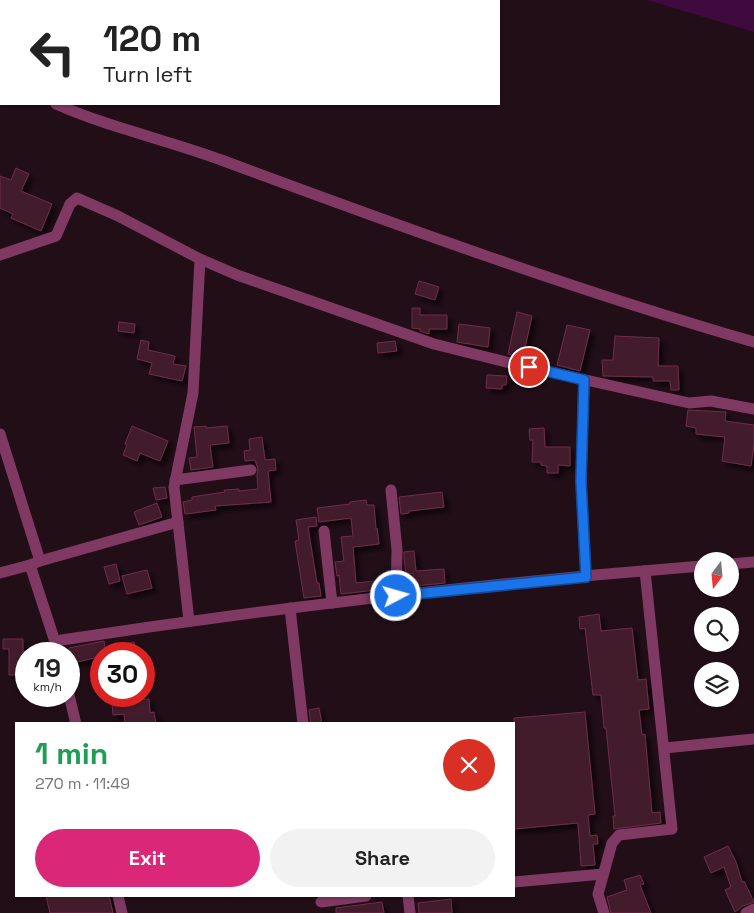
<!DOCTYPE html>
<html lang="en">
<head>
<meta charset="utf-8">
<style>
  :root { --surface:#fff; --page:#f2f2f2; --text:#222; --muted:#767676; --accent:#db2777 }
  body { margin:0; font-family:"Space Grotesk",sans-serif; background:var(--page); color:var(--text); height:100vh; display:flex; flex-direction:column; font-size:19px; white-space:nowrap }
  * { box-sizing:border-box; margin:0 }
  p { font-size:16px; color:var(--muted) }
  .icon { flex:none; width:28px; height:28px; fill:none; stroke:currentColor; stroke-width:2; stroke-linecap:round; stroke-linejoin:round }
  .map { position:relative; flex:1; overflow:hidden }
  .drawer { position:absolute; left:15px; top:722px; width:500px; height:175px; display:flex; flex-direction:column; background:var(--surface); border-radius:0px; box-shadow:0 1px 4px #0004 }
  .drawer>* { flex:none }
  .guide { position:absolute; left:0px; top:0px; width:500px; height:105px; box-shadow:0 1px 4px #0004; background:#fff; color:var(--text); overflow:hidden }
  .needle { width:32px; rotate:196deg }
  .tools { position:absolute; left:694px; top:552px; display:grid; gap:10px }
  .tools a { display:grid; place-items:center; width:45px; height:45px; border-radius:50%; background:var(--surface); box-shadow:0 1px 4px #0004; font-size:25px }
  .speed { position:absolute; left:15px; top:642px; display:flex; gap:10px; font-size:25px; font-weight:700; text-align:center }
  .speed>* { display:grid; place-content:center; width:65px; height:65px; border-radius:50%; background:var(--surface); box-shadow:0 1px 4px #0004; line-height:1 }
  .speed small { font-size:12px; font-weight:400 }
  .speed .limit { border:8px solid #d22; background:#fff; color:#111 }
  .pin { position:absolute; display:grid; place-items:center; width:42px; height:42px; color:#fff; margin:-21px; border:2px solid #fff; border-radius:50%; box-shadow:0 1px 5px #0007 }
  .me { position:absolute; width:55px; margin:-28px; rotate:84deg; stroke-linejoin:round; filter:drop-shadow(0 0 4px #0008) }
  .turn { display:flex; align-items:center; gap:18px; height:105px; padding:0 20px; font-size:22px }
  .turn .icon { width:65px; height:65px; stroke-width:2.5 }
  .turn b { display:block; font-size:35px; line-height:42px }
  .round { display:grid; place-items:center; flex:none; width:52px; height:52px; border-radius:26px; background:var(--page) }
  .overview { display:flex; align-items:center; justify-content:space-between; height:85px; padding:0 20px }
  h1 { font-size:30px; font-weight:800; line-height:38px; color:#1e9e55 }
  .button { display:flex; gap:10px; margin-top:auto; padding:10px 20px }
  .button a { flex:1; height:58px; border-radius:30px; background:var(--accent); color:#fff; font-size:20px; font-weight:800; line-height:58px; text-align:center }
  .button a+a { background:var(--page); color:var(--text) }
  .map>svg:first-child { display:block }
  .water { fill:#3f0a3e }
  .building { fill:#431a2b; stroke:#6e2d49; filter:url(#shadow) }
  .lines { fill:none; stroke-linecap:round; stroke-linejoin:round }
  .minor { stroke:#803963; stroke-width:11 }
  .route-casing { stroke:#114b97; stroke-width:12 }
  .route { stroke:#1a73e8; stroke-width:9 }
</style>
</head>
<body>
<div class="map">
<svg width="754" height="913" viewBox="0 0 754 913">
  <defs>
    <filter id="shadow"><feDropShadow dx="4.5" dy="4.5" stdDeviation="2.5" flood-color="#0009"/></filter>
  </defs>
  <rect width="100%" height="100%" fill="#220e17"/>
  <g class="water">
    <polygon points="92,0 310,0 95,1"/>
    <polygon points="647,0 754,0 754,32 657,3"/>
  </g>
  <g class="building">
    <polygon points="16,168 29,174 21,191 52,204 41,231 11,218 13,214 0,208 0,176 11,180"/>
    <polygon points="419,281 439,287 435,300 415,294"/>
    <polygon points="412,308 420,308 420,315 447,315 447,329 429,329 429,334 420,331 420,329 412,328"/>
    <polygon points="517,312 532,316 523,357 508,354"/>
    <polygon points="119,322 135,324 134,333 118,331"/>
    <polygon points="459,324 490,328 488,347 457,342"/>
    <polygon points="567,325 590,330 580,371 557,365"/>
    <polygon points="615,336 659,338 658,366 678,366 679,390 671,390 670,381 653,381 653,377 603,376 602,360 613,360"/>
    <polygon points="141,340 149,342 148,350 175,356 173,364 186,366 182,381 149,374 152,363 137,359"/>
    <polygon points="395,341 397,351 378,353 377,343"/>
    <polygon points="487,375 507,376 506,385 502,385 502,389 486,388"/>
    <polygon points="688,410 726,412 725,421 754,425 754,444 751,466 722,461 725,437 696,434 696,428 686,426"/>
    <polygon points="132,426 168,441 160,461 140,453 137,461 123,455 127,445 125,444"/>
    <polygon points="206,426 206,428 227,426 229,443 210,445 213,467 191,470 189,458 197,457 194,427"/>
    <polygon points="544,428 545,447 570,447 570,466 558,465 558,473 547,473 547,466 541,465 541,462 532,462 533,440 530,440 529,429"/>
    <polygon points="262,437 265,460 275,459 276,470 268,471 271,502 215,506 216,510 185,514 183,502 192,500 192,497 225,492 224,490 239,489 239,491 258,489 257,475 258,469 255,460 245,461 244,451 250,450 249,439"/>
    <polygon points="165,487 167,498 156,500 153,488"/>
    <polygon points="442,492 444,507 409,511 409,513 401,514 399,497"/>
    <polygon points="366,500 367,505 374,505 376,529 377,528 379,544 353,547 356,583 384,580 385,589 341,594 339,575 337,576 335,562 344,561 341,537 353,536 351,518 319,522 317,508 350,504 350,502"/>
    <polygon points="157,503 162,517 139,525 134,512"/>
    <polygon points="316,517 317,526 308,527 317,583 319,583 321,596 304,598 295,541 299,540 296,520"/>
    <polygon points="414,551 416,571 444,569 445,583 414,586 413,573 406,574 404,558 404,552"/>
    <polygon points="116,564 120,581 109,584 104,567"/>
    <polygon points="147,570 152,588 127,594 122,576"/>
    <polygon points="599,614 601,631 632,628 638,680 646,679 649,709 639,710 642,735 645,734 652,813 660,812 661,823 614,829 613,816 615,816 606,728 604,728 601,695 593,695 585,628 580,629 579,617"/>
    <polygon points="3,639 23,639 23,661 26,661 26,675 9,675 9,649 3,649"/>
    <polygon points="104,641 105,649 134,642 137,654 101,654 101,676 98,676 94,658 69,664 69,648"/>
    <polygon points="149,699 150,713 154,712 156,724 125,724 124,714 113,715 112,702"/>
    <polygon points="319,708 322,724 311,724 309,710"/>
    <polygon points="585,712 595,814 588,815 590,836 597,835 598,844 593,844 595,865 581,866 578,823 514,829 514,718"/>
    <polygon points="728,846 736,862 742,882 744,881 754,902 743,906 735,912 725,890 731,887 724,867 711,873 704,857"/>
    <polygon points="640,875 644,884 640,885 651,913 611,913 607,897 627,890 624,880"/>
    <polygon points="46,896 109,896 113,913 50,913"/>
    <polygon points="451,899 452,913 419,913 418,903"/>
    <polygon points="382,902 384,913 336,913 336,908"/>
  </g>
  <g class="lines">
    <g class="minor">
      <polyline points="0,86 1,86"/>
      <path d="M56 104C110 128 168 140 224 161 399 226 575 290 754 342"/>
      <polyline points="0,255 56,236 70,204 77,198 118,216 200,259 237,275 434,344 510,363 689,403 711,401 754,409"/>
      <polyline points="584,380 581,481 586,577"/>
      <polyline points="0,434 40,561 30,565 59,654"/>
      <polyline points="175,480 251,470"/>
      <polyline points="391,490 397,550 396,596"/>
      <polyline points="324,531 332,603"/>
      <polyline points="40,561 178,522"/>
      <polyline points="730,564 754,562"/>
      <polyline points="0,573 30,565"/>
      <polyline points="290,608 303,724"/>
      <polyline points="189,621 174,487 193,393 200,259"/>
      <path d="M55 641C270 608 486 583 702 566"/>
      <polyline points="69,695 76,724"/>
      <polyline points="665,748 754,739"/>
      <polyline points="514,882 603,874"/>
      <polyline points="118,896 122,913"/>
      <polyline points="408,896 410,913"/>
      <polyline points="321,902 366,896"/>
      <polyline points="604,913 598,894 612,843 619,835 672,829 645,571"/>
      <polyline points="746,913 754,909"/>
    </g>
  </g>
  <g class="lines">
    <defs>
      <polyline id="route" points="396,596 586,577 581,481 584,380 529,367"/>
    </defs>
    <use href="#route" class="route-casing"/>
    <use href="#route" class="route"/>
  </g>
</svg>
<div class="tools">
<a><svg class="needle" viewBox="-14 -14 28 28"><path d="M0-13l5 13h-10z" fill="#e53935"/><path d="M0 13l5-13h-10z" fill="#767676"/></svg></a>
<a><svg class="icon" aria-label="search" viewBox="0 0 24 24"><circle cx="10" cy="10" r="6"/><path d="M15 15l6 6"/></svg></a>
<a><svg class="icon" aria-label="layers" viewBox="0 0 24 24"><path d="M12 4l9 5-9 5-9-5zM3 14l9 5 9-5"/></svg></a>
</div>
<div class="speed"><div>19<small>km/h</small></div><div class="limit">30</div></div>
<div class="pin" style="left:529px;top:367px;background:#d93025"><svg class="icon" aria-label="arrive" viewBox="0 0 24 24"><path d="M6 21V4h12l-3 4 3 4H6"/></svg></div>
<svg class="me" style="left:396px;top:596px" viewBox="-20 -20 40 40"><circle r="17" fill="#1a73e8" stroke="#fff" stroke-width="3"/><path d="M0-11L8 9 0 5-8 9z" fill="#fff"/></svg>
<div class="guide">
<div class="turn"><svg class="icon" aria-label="left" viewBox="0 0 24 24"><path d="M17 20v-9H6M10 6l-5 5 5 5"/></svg><div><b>120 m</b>Turn left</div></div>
</div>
<section class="drawer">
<div class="overview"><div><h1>1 min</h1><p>270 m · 11:49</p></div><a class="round" style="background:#d93025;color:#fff"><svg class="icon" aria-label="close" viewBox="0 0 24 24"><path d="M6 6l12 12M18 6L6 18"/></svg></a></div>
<div class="button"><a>Exit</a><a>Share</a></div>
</section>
</div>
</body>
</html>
